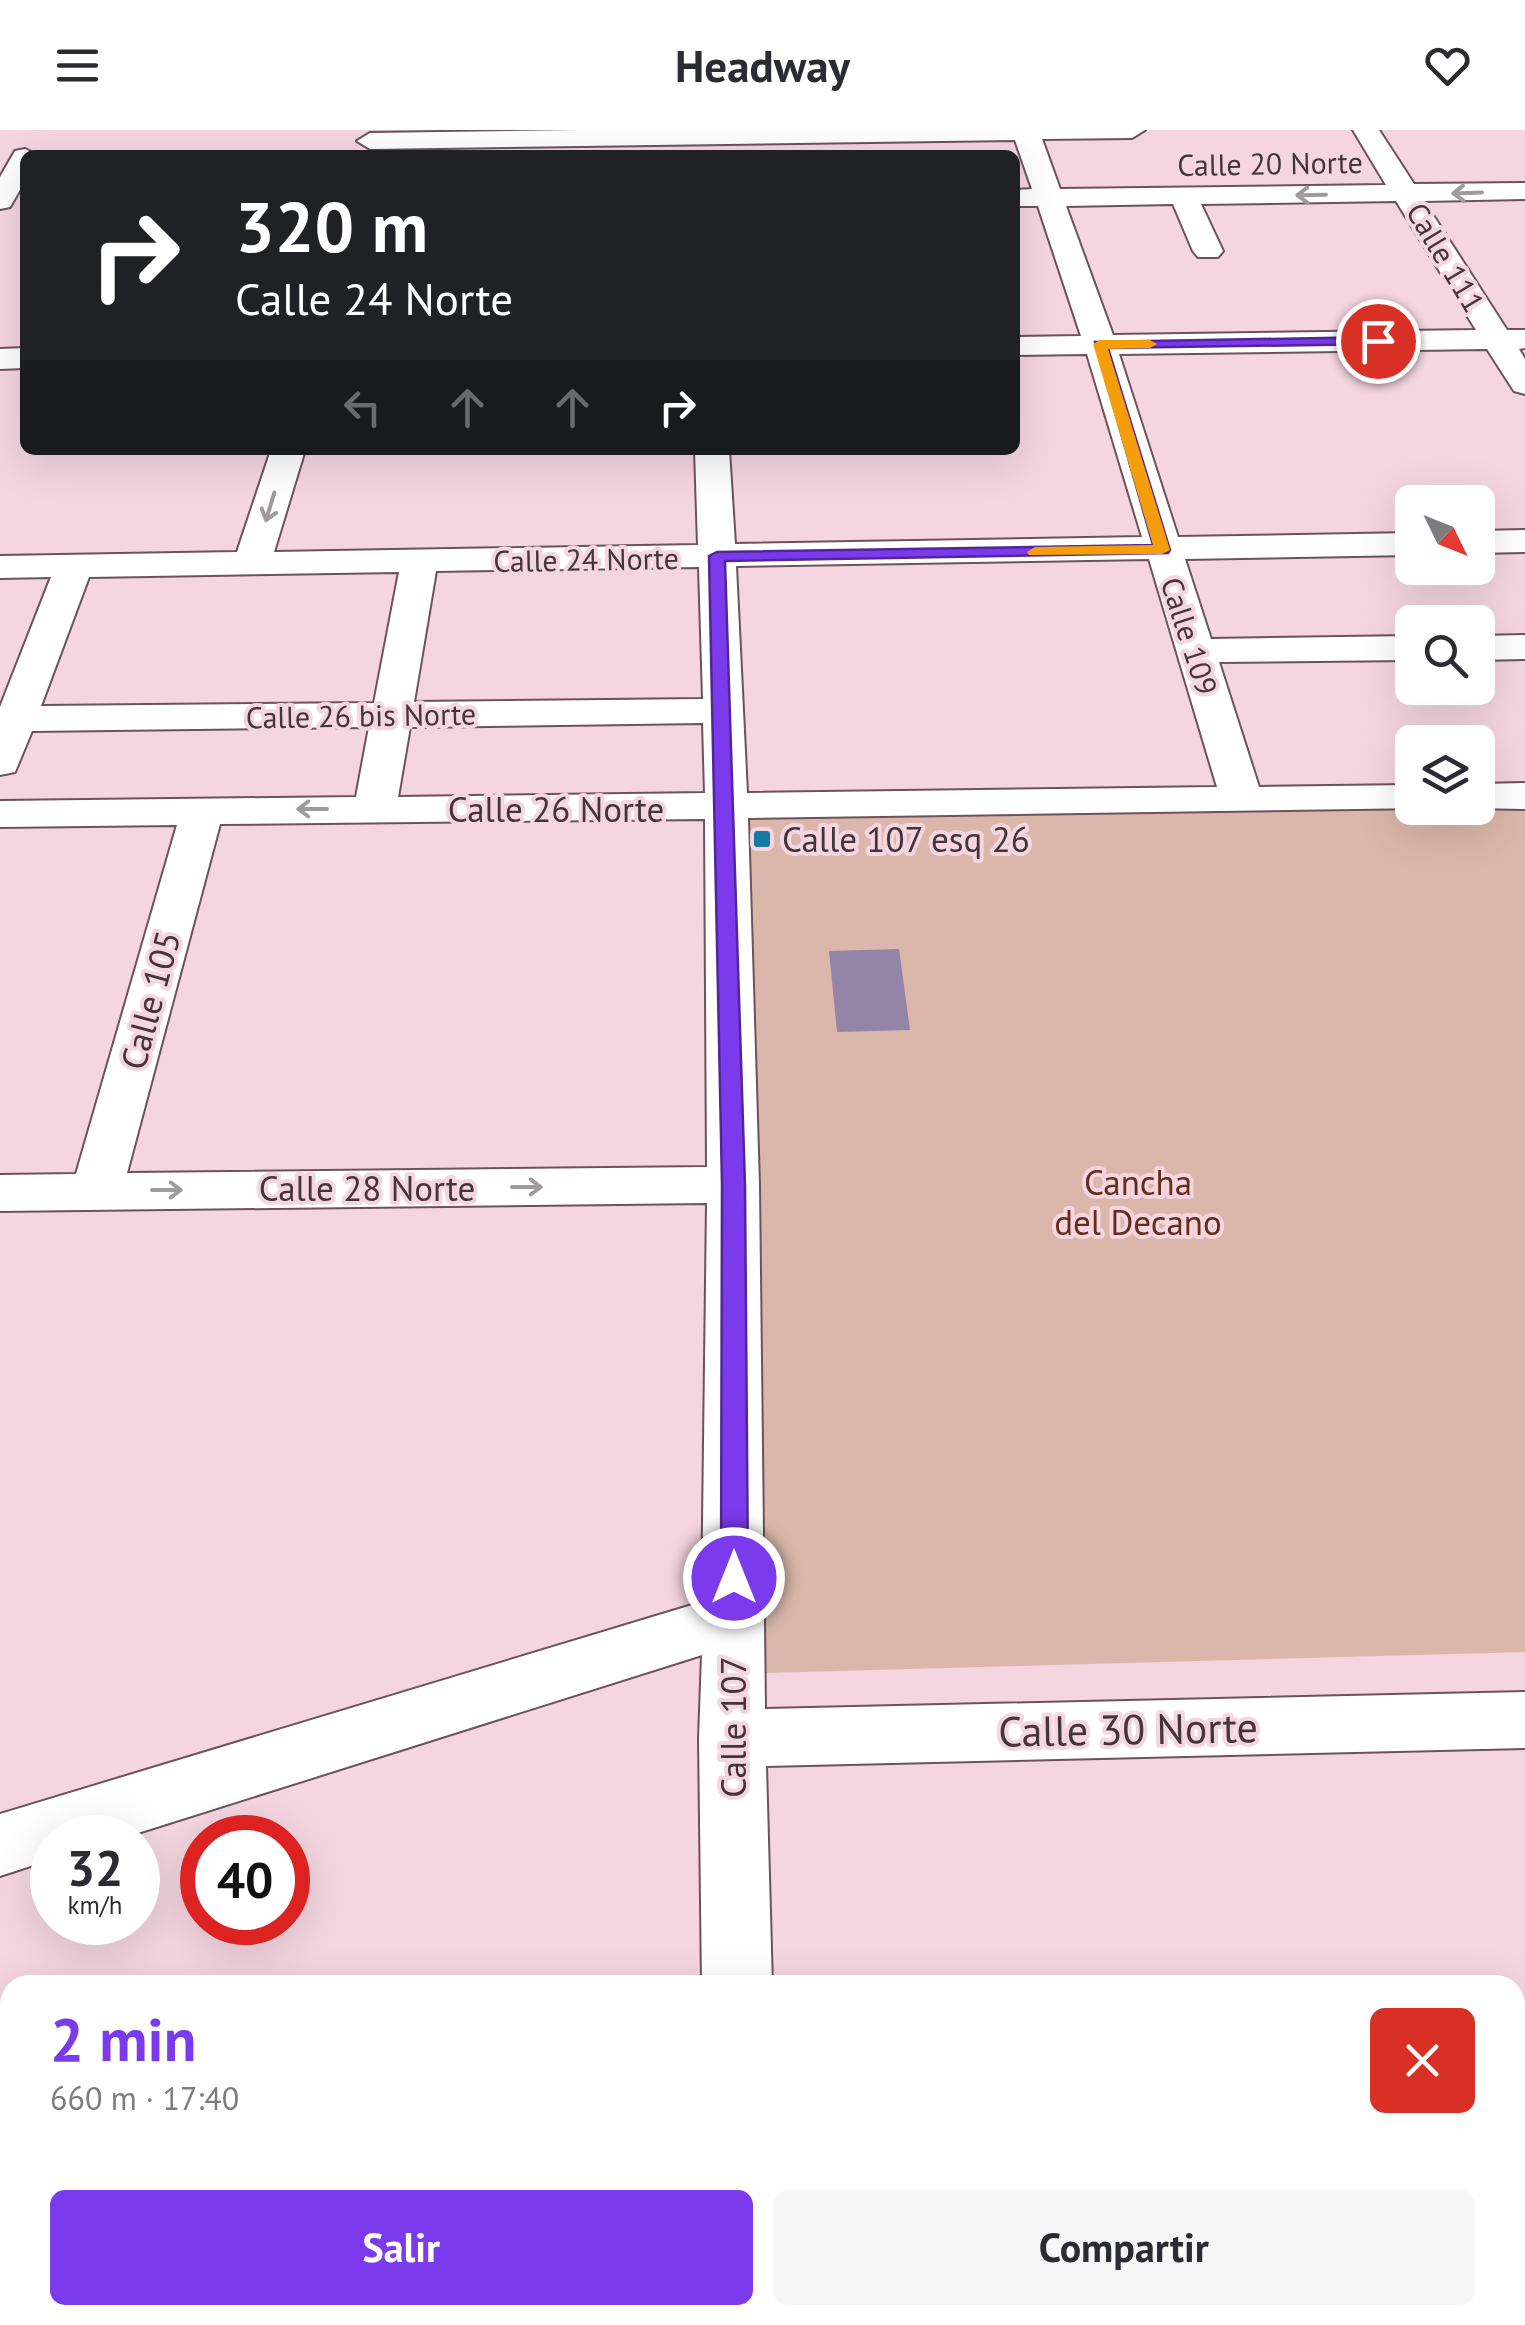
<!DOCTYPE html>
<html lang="es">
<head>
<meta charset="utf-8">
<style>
  :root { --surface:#fff; --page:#f7f7f7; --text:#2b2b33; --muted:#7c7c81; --accent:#7c3aed }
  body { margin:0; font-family:"PT Sans",sans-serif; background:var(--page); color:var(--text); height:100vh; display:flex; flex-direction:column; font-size:38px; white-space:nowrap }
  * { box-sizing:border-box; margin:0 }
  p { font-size:32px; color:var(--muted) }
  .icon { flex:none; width:55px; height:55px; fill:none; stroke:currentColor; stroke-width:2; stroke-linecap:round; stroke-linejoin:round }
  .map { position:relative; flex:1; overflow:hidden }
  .panel { position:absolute; left:0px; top:1845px; width:1525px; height:350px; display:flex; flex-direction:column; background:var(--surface); border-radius:30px 30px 0 0; box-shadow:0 10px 40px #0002 }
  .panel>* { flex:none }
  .hud { position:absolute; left:20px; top:20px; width:1000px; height:305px; border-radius:15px; box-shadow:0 10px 40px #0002; background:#202124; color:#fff; overflow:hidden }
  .needle { width:65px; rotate:133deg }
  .controls { position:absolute; left:1395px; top:355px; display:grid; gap:20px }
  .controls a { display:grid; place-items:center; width:100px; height:100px; border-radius:15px; background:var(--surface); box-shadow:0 10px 40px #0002; font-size:50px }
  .speed { position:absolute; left:30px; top:1685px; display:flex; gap:20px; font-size:50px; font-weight:700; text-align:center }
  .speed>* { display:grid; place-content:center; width:130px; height:130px; border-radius:50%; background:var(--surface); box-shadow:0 10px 40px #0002; line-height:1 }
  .speed small { font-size:25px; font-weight:400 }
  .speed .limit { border:15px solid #d22; background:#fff; color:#111 }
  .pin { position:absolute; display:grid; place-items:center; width:85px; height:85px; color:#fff; margin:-42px; border:5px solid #fff; border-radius:50%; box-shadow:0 2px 10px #0007 }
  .me { position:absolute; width:110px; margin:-55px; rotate:0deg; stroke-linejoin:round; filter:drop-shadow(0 0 8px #0008) }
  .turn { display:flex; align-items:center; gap:35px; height:210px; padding:0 50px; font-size:45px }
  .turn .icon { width:130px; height:130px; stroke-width:2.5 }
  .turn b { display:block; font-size:70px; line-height:85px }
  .lanes { display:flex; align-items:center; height:95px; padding:0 50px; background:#0003; justify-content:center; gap:50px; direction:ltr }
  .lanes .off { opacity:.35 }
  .round { display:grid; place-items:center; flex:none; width:105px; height:105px; border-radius:15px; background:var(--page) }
  .head { display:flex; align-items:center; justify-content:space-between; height:170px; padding:0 50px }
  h1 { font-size:60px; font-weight:800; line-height:75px; color:var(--accent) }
  .button { display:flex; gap:20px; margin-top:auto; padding:20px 50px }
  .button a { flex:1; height:115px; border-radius:15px; background:var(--accent); color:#fff; font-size:40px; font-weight:800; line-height:115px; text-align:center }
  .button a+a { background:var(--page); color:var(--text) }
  header { display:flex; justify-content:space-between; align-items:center; height:130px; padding:0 50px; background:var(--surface); font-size:45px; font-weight:800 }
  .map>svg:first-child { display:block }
  .green { fill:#dab7aa }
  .water { fill:#9484a7 }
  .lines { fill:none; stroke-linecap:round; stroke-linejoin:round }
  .minor-casing { stroke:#6c525c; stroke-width:4 }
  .minor { fill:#fff; fill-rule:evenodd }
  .oneway { stroke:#a09a9d }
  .route { fill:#7c3aed; stroke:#51269a; stroke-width:2.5 }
  .slow { fill:#f59e0b }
  .poi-dot { fill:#157aa5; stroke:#f4d5e0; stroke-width:4 }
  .labels { text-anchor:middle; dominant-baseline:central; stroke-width:8; stroke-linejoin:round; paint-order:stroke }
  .far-street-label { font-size:30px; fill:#42363b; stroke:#f4d5e0 }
  .street-label { font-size:35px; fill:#42363b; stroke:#f4d5e0 }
  .poi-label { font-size:35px; fill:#42363b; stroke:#f4d5e0; text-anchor:start }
  .park-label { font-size:35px; fill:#632d18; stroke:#f4d5e0 }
  .near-street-label { font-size:42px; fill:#42363b; stroke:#f4d5e0 }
</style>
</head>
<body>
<header><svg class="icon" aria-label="menu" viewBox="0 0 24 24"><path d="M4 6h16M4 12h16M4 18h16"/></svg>Headway<svg class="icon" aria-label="heart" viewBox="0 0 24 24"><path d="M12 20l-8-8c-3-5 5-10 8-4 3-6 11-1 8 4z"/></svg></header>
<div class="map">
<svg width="1525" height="2195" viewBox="0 0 1525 2195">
  <rect width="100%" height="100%" fill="#f4d5e0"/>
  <polygon class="green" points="1525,670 1525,1522 766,1543 737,685 1412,672 1412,678 1478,678 1478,671"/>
  <polygon class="water" points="899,819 910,900 837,902 829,821"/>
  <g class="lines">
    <defs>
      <g id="minor">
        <path d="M578 0H1145L1132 8 1042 9 1060 59 1386 55 1353 0H1379L1414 54 1525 53V69L1424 71 1507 200H1525V218L1519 219 1525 229V264L1514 261 1487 219 1119 224 1178 407 1412 403V425L1185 429 1211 509 1412 506V530L1219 532 1259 657 1412 655V678H1425L748 688 759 1055 765 1579 1525 1562V1618L766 1636 772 1855H702L699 1608 702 1525 122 1708H52V1729L0 1746V1684L702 1472 707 1073 0 1081V1045L76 1044 177 695 0 697V671L356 667 369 597 32 601 15 642 0 645V577L51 447 0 448V426L237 422 271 320H305L274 422 698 415 695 320H729L735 414 1142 407 1087 224 1015 225V207L1081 206 1038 76H1015V60L1032 59 1015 10 370 19 357 11 370 3ZM1396 71 1476 200 1113 205 1066 76 1173 74 1193 121 1198 127H1218L1223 121 1201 74ZM1149 429 1217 657 747 663 736 436ZM699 437 703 569 414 572 436 441ZM399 442 374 573 41 576 89 447ZM703 593 705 663 398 667 410 597ZM705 689 707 1037 127 1043 220 694Z"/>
        <polygon points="25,19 37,25 25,25 25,51 10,77 0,79 0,47 15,21"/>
        <polygon points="25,218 25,238 0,239 0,219"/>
        <polygon points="1525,400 1525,422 1478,423 1478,401"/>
        <polygon points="1525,505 1525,529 1478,530 1478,506"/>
        <polygon points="1525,653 1525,679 1469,678 1478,678 1478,654"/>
        <polygon points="10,1986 10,2060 0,2062 0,1988"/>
        <rect x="707" y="2185" width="78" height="10"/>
      </g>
    </defs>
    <use href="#minor" class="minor-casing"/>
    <use href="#minor" class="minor"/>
  </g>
  <defs><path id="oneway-shaft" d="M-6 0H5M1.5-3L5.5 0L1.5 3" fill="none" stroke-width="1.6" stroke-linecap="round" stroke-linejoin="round" transform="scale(2.5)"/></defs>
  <g class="oneway">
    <use href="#oneway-shaft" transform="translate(1467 63) rotate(178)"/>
    <use href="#oneway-shaft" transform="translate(1311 65) rotate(179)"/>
    <use href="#oneway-shaft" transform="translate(270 377) rotate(107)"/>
    <use href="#oneway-shaft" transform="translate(312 679) rotate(180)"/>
    <use href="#oneway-shaft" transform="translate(527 1057)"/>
    <use href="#oneway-shaft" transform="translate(167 1060)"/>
  </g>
  <polygon class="route" points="1378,207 1384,211 1382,214 1108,218 1170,420 1168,423 725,431 745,1055 748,1448 744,1456 734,1459 725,1456 721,1448 722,1055 709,426 717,422 1153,415 1095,212"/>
  <polygon class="slow" points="1100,210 1150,210 1157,214 1150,218 1108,219 1170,420 1162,424 1029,425 1027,422 1035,417 1153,415 1093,214"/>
  <rect class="poi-dot" x="752" y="699" width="20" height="20" rx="5"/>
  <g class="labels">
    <g class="far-street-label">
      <text transform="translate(1270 33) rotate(-1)">Calle 20 Norte</text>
      <text transform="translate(1446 127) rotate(59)">Calle 111</text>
      <text transform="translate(586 429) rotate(-1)">Calle 24 Norte</text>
      <text transform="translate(1190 506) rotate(72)">Calle 109</text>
      <text transform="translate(361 585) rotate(-1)">Calle 26 bis Norte</text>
    </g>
    <g class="street-label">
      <text x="556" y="679">Calle 26 Norte</text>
      <text transform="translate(150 870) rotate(-75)">Calle 105</text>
      <text x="367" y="1058">Calle 28 Norte</text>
      <text transform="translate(733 1597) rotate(-90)">Calle 107</text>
    </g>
    <g class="poi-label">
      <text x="782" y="709">Calle 107 esq 26</text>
    </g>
    <g class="park-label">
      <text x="1138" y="1052">Cancha<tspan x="1138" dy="40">del Decano</tspan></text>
    </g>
    <g class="near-street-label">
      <text transform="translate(1128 1599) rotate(-1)">Calle 30 Norte</text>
    </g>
  </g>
</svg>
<div class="controls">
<a><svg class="needle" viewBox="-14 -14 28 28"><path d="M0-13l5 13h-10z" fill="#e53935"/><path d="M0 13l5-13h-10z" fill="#7c7c81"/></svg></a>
<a><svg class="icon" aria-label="search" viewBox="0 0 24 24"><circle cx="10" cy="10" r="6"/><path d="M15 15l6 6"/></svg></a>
<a><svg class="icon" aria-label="layers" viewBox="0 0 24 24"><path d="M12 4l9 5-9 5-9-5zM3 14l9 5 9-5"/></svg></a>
</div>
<div class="speed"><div>32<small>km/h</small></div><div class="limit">40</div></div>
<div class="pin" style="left:1378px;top:211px;background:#d93025"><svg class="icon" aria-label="arrive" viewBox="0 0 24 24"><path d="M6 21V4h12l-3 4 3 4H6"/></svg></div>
<svg class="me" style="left:734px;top:1448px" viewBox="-20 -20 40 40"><circle r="17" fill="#7c3aed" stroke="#fff" stroke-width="3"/><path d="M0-11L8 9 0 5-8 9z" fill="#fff"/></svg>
<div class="hud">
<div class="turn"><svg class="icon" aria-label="right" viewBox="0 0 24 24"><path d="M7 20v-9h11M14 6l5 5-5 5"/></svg><div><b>320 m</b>Calle 24 Norte</div></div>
<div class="lanes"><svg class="icon off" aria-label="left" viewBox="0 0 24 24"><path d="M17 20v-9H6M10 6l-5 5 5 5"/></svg><svg class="icon off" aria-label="ahead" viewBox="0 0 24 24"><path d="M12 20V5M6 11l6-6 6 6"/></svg><svg class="icon off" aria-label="ahead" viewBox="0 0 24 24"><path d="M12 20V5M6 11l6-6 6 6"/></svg><svg class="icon" aria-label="right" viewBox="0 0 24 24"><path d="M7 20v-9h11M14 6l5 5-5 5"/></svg></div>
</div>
<section class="panel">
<div class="head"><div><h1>2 min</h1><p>660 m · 17:40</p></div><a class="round" style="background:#d93025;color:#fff"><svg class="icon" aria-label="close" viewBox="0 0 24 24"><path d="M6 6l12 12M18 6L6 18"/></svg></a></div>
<div class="button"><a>Salir</a><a>Compartir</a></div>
</section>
</div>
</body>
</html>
